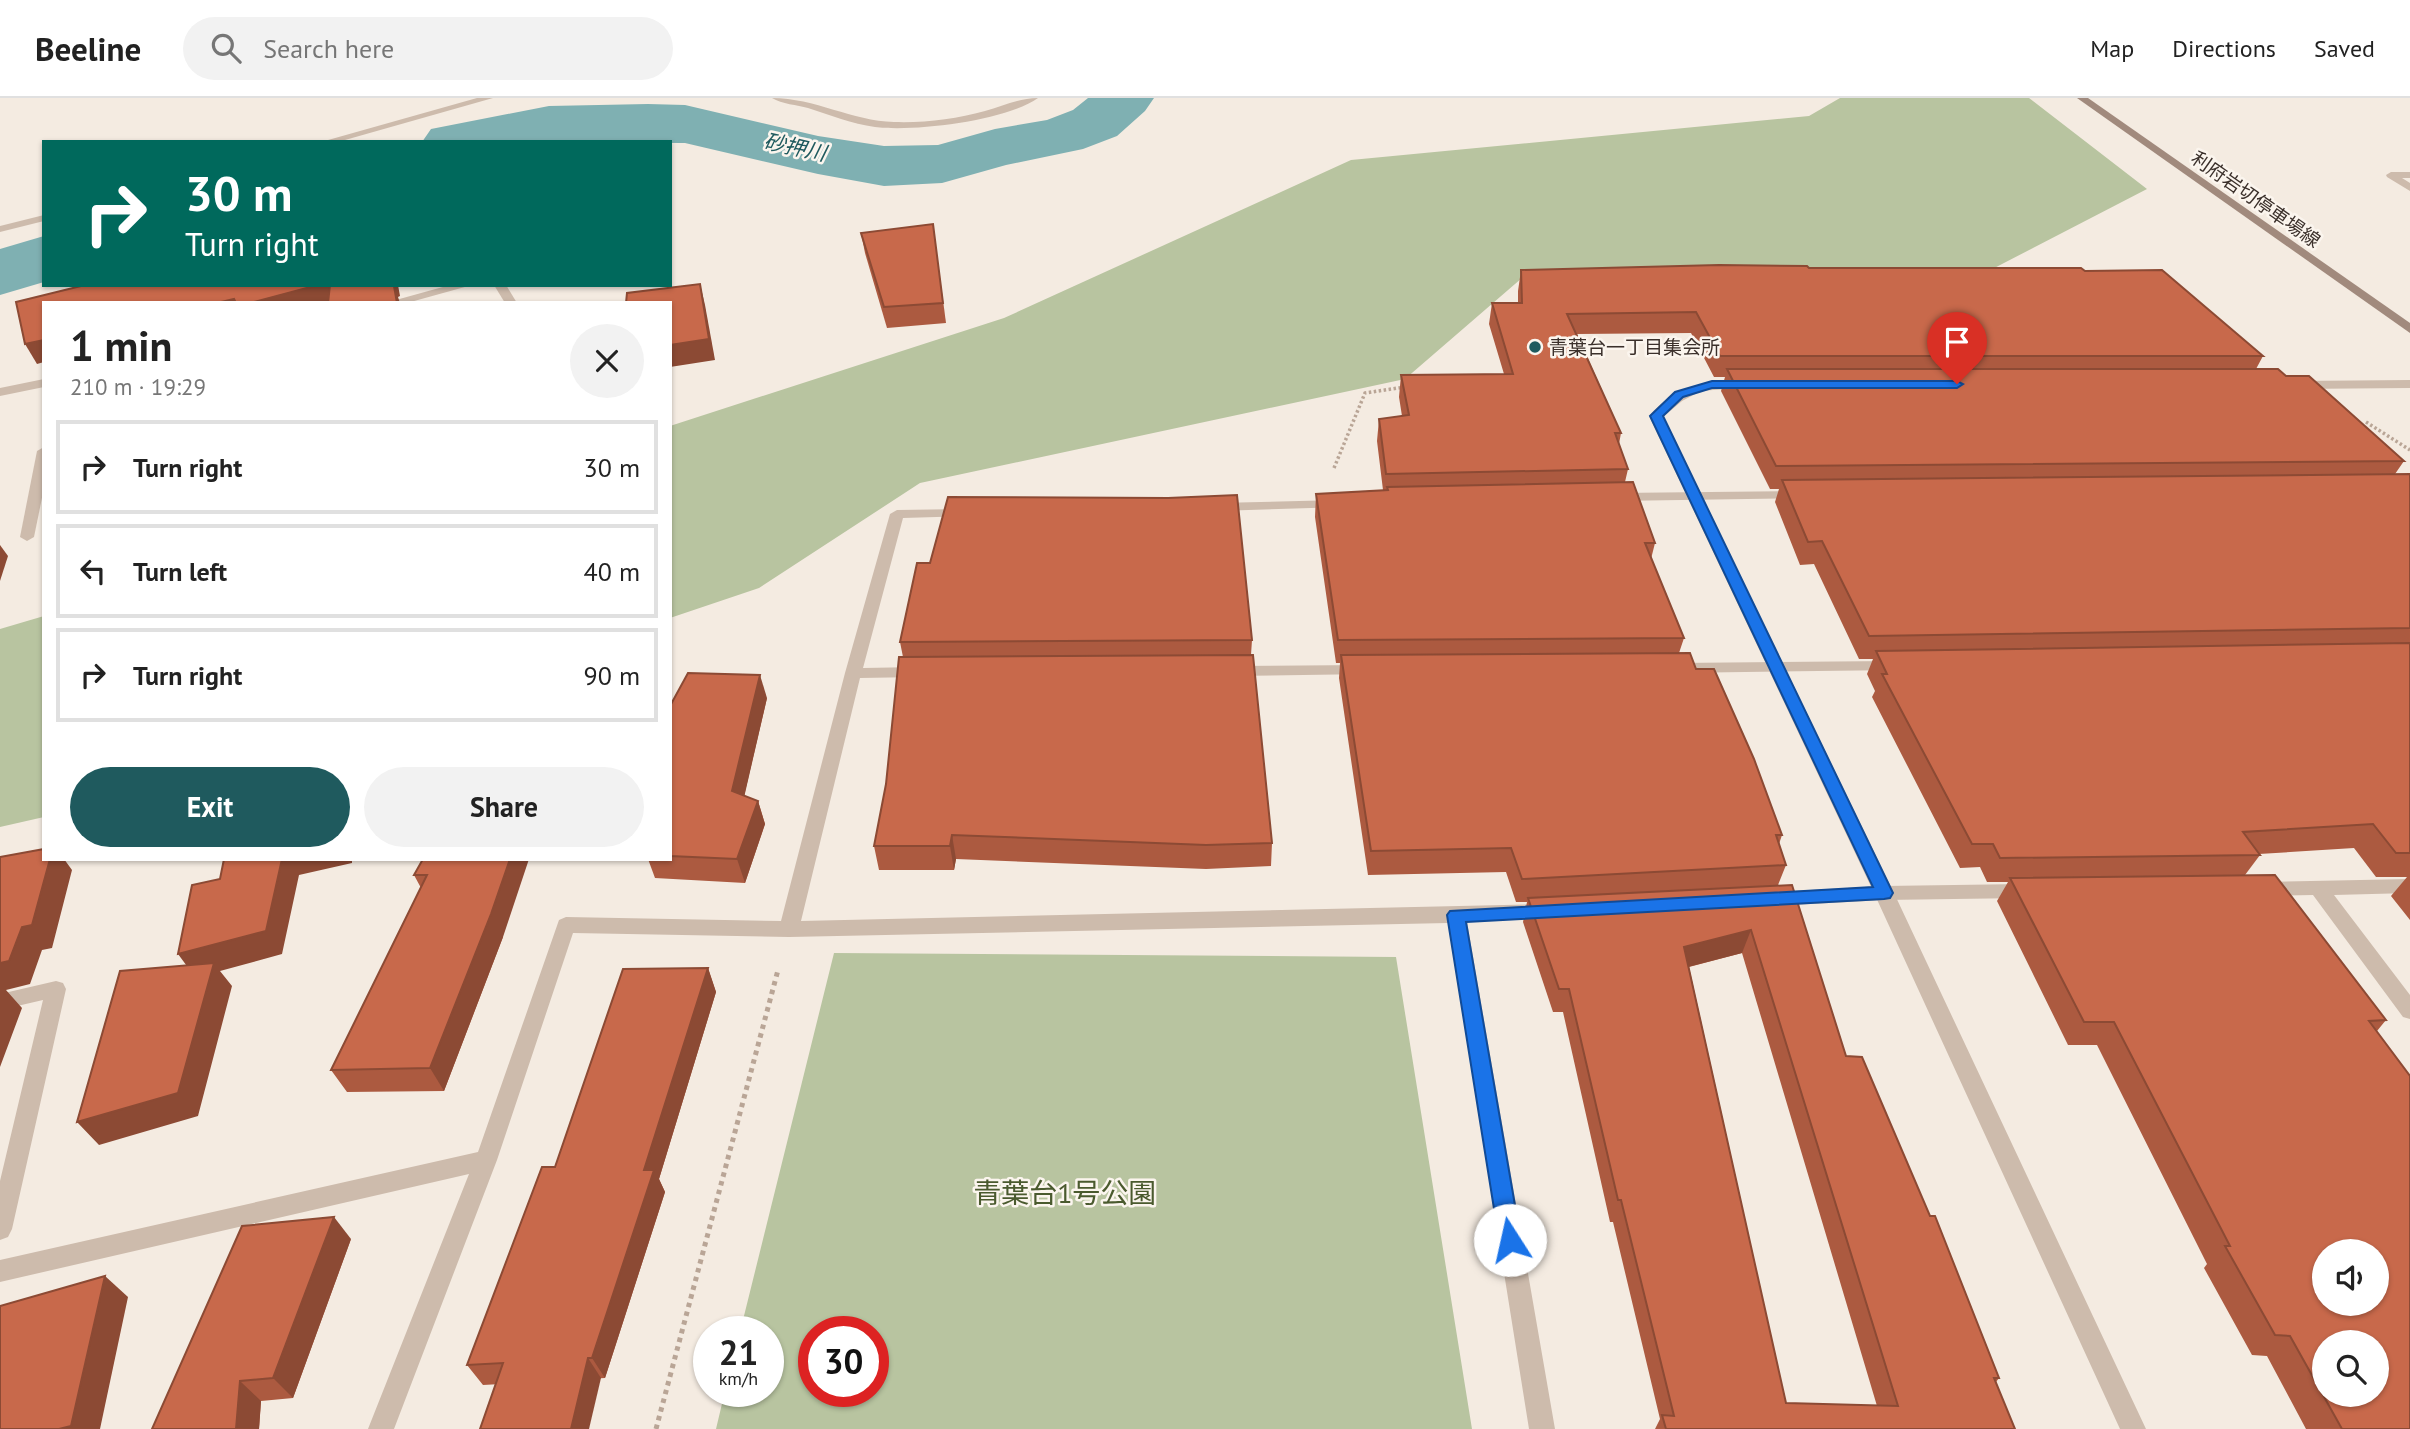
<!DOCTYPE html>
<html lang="en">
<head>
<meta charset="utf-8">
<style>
  :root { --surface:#fff; --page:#f2f2f2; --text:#222; --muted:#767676; --line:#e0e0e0; --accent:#1f5a5e }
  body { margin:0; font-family:"PT Sans","Noto Sans JP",sans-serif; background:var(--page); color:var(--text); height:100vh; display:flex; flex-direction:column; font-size:26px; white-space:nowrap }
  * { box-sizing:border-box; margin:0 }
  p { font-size:23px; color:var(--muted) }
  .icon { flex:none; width:38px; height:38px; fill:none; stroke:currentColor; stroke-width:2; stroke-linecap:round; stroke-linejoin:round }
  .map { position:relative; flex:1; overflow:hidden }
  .sheet { position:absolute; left:42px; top:203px; width:630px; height:560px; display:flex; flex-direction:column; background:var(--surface); border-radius:0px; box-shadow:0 2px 5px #0004 }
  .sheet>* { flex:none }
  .banner { position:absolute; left:42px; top:42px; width:630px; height:147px; border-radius:0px; box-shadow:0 2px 5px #0004; background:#00695c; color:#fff; overflow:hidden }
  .fabs { position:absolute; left:2312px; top:1141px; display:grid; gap:14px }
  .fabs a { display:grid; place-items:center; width:77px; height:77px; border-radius:50%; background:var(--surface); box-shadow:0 2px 5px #0004; font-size:35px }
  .speed { position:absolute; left:693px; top:1218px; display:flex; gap:14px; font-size:35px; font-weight:700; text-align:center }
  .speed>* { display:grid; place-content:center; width:91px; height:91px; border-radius:50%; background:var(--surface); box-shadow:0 2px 5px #0004; line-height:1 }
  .speed small { font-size:18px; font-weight:400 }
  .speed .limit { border:10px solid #d22; background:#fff; color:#111 }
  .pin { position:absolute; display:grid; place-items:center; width:60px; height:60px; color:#fff; margin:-72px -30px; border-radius:50% 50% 50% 0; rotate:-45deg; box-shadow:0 0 7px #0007 }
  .pin .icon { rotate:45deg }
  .me { position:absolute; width:77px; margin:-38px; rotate:350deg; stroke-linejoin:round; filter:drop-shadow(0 0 5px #0008) }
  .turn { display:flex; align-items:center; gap:24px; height:147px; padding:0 28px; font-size:32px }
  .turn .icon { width:91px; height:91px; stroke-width:2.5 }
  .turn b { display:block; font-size:49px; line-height:60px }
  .round { display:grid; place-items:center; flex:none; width:74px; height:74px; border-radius:37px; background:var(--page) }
  .headline { display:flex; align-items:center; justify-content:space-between; height:119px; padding:0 28px }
  h1 { font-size:42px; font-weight:700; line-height:52px }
  .action { display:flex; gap:14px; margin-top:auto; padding:14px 28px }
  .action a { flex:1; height:80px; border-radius:42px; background:var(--accent); color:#fff; font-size:28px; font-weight:700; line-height:80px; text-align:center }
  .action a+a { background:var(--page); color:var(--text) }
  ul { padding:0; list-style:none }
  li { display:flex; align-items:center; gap:21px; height:94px; margin:0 14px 10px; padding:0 14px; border:4px solid var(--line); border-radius:0px }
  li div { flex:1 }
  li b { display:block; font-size:26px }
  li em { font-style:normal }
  header { display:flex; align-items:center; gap:42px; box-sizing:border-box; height:98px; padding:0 35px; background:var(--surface); border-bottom:2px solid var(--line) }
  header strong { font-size:33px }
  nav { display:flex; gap:38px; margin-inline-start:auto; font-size:24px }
  .search { width:490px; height:63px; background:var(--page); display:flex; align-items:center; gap:18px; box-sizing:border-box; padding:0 24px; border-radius:38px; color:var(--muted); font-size:26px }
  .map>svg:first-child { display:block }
  .green { fill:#b8c4a0; fill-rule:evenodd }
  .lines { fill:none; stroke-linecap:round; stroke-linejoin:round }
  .river { fill:#7fb0b2; fill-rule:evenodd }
  .path-far1 { stroke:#b9a596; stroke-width:3.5; stroke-dasharray:2.5 2.5; stroke-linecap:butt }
  .path { stroke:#b9a596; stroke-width:5; stroke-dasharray:4.5 4.5; stroke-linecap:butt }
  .minor { fill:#cdbbac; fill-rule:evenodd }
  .tertiary { fill:#cdbbac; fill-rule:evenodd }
  .secondary { fill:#a18a7d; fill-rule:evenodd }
  .wall { fill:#ac5a40; fill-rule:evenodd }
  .shaded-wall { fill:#8c4a34 }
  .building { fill:#c8694b; stroke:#8c4a34; stroke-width:2; fill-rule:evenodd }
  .route { fill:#1a73e8; stroke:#114b97; stroke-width:2 }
  .poi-dot { fill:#1f5a5e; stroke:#fbf5ee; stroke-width:2.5 }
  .labels { text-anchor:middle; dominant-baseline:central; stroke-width:5; stroke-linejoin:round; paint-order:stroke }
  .far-street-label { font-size:19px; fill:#3b302b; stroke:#fbf5ee }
  .far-poi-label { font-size:19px; fill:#3b302b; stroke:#fbf5ee; text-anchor:start }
  .far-water-label { font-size:21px; font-style:italic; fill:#1f5a5e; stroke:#fbf5ee }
  .near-park-label { font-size:28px; fill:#4a5a2e; stroke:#fbf5ee }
</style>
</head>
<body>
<header>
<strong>Beeline</strong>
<div class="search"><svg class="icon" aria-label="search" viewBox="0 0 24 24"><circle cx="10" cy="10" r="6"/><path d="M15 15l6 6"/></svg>Search here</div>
<nav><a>Map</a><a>Directions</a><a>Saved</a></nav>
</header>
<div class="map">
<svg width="2410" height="1331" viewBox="0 0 2410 1331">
  <rect width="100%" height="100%" fill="#f4ebe1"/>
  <g class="green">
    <polygon points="1840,0 2029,0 2147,91 1975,180 1530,173 1405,281 920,385 759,490 670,520 670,328 1004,220 1351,62 1809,18"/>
    <polygon points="44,518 44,719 0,729 0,531"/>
    <path d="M834 855 1396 859 1472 1331H716L725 1293H768V1234H740ZM814 1234H873V1293H814Z"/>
  </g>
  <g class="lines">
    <g class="river">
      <polygon points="1088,0 1154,0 1145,13 1117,38 1083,51 1006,67 942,85 884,88 818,76 685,45 422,44 431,31 549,8 648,6 685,7 818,38 884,48 938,47 995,31 1047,22 1073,12"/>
      <polygon points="44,138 44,184 0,197 0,151"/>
    </g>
    <g class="path-far1">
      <polyline points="2366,324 2410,352"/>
      <polyline points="1334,370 1365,295 1405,289"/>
    </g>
    <polyline class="path" points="656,1331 778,872"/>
    <g class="minor">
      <path d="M772 0C815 0 852 23 894 24 925 25 956 21 985 13 1003 8 1019 0 1038 0 1006 23 914 34 875 29 852 26 830 17 808 10 797 7 782 6 772 0Z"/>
      <polygon points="2391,74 2410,74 2410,80 2402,80 2410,85 2410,93 2387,79 2386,77"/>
      <polygon points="450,187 472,187 407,205 385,205"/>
      <polygon points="494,187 506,187 517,205 505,205"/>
      <polygon points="44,281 44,289 0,298 0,290"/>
      <polygon points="44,349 44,390 34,439 27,443 20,439 37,353"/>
      <polygon points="1801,393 1808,397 1806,400 1616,403 1609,399 1616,395"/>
      <polygon points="1339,402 1344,403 1344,409 1217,413 1210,409 1217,405"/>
      <polygon points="965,411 970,412 972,415 970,418 903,420 863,570 919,569 927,574 919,579 860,580 801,823 1548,806 1555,808 1558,813 1555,818 1548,820 1467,824 1555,1331 1529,1331 1448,825 789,839 573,835 497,1062 394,1331 368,1331 469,1076 0,1184 0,1162 478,1054 559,822 566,819 781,823 845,575 890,416 897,412"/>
      <polygon points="1892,563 1898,564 1900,568 1898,572 1675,575 1667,570 1675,565"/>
      <polygon points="1364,567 1370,568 1372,572 1370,576 1231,578 1223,573 1231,568"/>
      <polygon points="2410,781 2410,795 2334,797 2410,897 2410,921 2403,919 2313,797 2262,798 2255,796 2252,791 2255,786 2262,784"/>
      <polygon points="2024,786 2031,788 2034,793 2031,798 2024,800 1884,802 1772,808 1765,806 1762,801 1765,796 1772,794 1884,788"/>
      <polygon points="56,883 63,885 66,891 12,1131 8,1139 0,1142 0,1083 43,902 0,912 0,896"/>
    </g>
    <g class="tertiary">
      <polygon points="477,0 493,0 338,44 321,44"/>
      <polygon points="44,117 44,123 0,134 0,128"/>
      <path d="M1745 282 1751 286 1750 289 1701 293 1682 303 1663 319 1894 795 2146 1331H2120L1874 795 1649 318C1674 288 1708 283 1745 282Z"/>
      <polygon points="2410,282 2410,290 2295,291 2289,287 2295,283"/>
    </g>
    <polygon class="secondary" points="2077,0 2088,0 2410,225 2410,235"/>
  </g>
  <g class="wall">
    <polygon points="933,126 946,225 887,230 865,155 861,135"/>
    <path d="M1809 170 2085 173 2263 258 2256 271 2286 278 2404 363 2395 376H2410V822L2391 798 2407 779H2376L2354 750 2259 756 2260 757 2245 777 2386 922 2377 933 2410 1331H2306L2267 1258 2252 1257 2204 1170 2207 1166 2097 947H2068L1997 803 2008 784H1987L1980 769 1960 770 1872 599 1875 593 1867 576 1873 561H1859L1814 466 1800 467 1775 404 1779 391H1770L1721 293 1725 279H1714L1691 235 1577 236 1621 335 1619 346 1628 371 1625 384 1655 445 1651 461 1684 540 1679 555 1696 571 1782 737 1779 746 1786 767 1778 787 1846 958 1999 1280 1996 1284 2015 1331H1655L1660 1321 1613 1124H1610L1563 914H1553L1523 824 1527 804H1516L1506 774 1368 777 1339 580 1340 565H1336L1315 419 1316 396 1383 392 1377 343 1379 321 1402 318 1399 299 1401 277 1504 276 1489 226 1492 205H1518V193L1521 172ZM1742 855 1877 1308 1786 1305 1689 869Z"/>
    <polygon points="1252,542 1251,557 1272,745 1271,768 1206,771 956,761 954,772 879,772 874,748 886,686 903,559 900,544"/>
    <polygon points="767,600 744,698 758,703 765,726 745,785 655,780 648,761 670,761 670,608"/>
    <polygon points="423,761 503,839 444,993 347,994 331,972 421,790 414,777"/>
    <polygon points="708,870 716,894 659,1081 665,1094 605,1280 483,1287 467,1267 555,1069"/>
    <polygon points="351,1141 293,1300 261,1303 259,1331 152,1331"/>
  </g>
  <g class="shaded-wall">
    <polygon points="700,186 705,207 715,262 670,269 670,247"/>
    <polygon points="318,187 332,187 334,205 250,205"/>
    <polygon points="375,187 398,187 400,198 398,199 400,205 397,205"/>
    <polygon points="234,201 236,205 217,205"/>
    <polygon points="44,242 44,264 37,266 25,246"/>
    <polygon points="0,447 8,458 0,483"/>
    <polygon points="760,577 767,600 740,717 732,693"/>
    <polygon points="758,703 765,726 745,785 737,761"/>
    <polygon points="952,737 956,761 954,772 950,748"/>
    <polygon points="50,761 64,761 72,772 52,850 42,852 30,886 6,892 22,910 0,969 0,865 22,829"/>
    <polygon points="282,761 352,761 352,765 299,777 282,856 220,873 232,888 198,1018 99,1047 77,1024 195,879 178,856"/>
    <polygon points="510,761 529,761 503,839 444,993 430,970"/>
    <polygon points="1751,832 1742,855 1676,872 1684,849"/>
    <polygon points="708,870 716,894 659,1081 665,1094 605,1280 592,1260 644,1072"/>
    <polygon points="334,1119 351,1141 293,1300 273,1280"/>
    <polygon points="105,1178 128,1199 100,1331 59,1331"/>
    <polygon points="588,1260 601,1280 589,1331 571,1331"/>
    <polygon points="240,1283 261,1303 259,1331 236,1331"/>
  </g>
  <g class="building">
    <polygon points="933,126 943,205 884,209 861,135"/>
    <polygon points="1719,167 1807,168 1809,170 2081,170 2085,173 2162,172 2263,258 1720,258 1696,214 1567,216 1621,335 1615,335 1628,371 1386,376 1379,321 1409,317 1401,277 1513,276 1492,205 1522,205 1521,172"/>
    <polygon points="700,186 709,241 670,247 670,205 626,205 627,195"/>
    <polygon points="85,187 318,187 250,205 236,205 234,201 217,205 44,205 44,242 25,246 16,204"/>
    <polygon points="330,187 394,188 397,205 328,205"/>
    <polygon points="1727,271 2278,271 2286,278 2309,278 2404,363 1776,368"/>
    <polygon points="2410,376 2410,530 1869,538 1822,443 1808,444 1782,382"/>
    <polygon points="1633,384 1655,445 1645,445 1684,540 1338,542 1316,396 1388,392 1387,389"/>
    <polygon points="1237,397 1252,542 900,544 917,465 930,465 948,399 1168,400"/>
    <polygon points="2410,545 2410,755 2396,755 2373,726 2243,734 2260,757 2000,760 1993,746 1972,746 1882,576 1887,576 1876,553"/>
    <polygon points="1690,555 1696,571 1714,571 1754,661 1782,737 1776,737 1786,767 1522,781 1511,750 1371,753 1341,557"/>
    <polygon points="1253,557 1272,745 1206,747 952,737 950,748 874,748 886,686 899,559"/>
    <polygon points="688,575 760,577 732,693 758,703 737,761 670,758 670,608"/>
    <polygon points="44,751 44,761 50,761 32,827 22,829 9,863 0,865 0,759"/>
    <polygon points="224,761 282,761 266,833 178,856 192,787 220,781"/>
    <polygon points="423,761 510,761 491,816 430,970 331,972 427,777 414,777"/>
    <path d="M2275 777 2386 922 2369 923 2410 978V1331H2342L2290 1238 2275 1237 2225 1148H2230L2114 924H2084L2010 780ZM2324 1153H2376V1206H2324ZM2324 1244H2376V1297H2324Z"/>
    <path d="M1792 787 1846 958 1862 959 1930 1118H1935L1999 1280H1994L2015 1331H1666L1662 1317 1674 1318 1621 1102H1618L1569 891H1559L1528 800ZM1751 832 1898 1308 1786 1305 1684 849Z"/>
    <polygon points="214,865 178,995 77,1024 120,873"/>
    <polygon points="708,870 644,1072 654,1072 592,1260 588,1260 571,1331 480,1331 503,1265 467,1267 542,1069 555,1069 623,871"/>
    <polygon points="334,1119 273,1280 240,1283 236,1331 152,1331 242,1128"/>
    <polygon points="105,1178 71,1328 59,1331 0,1331 0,1208"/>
  </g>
  <polygon class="route" points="1712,283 1957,283 1963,286 1957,290 1712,290 1683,299 1663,318 1893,795 1890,800 1884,801 1466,824 1521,1142 1518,1149 1510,1152 1503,1149 1499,1142 1447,817 1450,813 1873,789 1650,318 1675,294"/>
  <circle class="poi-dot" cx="1535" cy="249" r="7"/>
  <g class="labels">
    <g class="far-street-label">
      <text transform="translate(2256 101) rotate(35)">利府岩切停車場線</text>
    </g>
    <g class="far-poi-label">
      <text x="1549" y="249">青葉台一丁目集会所</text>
    </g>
    <g class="far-water-label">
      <text transform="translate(795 49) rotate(12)">砂押川</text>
    </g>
    <g class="near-park-label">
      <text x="1065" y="1094">青葉台1号公園</text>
    </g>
  </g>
</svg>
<div class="fabs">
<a><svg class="icon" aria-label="sound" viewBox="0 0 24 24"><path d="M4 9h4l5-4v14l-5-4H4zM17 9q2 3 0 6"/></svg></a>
<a><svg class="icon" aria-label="search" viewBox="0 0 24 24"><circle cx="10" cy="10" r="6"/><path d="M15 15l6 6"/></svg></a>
</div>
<div class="speed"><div>21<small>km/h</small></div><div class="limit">30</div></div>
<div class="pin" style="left:1957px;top:286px;background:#d93025"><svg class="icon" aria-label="arrive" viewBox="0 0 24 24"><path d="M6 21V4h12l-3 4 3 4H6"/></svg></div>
<svg class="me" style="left:1510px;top:1142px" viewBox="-20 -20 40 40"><circle r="19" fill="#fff"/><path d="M0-13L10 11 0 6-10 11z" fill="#1a73e8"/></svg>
<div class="banner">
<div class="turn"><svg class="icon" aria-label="right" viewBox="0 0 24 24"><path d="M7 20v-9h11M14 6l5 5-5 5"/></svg><div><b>30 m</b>Turn right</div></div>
</div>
<section class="sheet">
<div class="headline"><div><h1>1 min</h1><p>210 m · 19:29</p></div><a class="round"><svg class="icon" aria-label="close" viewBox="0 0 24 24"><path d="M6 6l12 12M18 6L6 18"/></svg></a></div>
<ul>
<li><svg class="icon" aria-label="right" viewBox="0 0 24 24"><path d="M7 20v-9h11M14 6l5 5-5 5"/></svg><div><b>Turn right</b></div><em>30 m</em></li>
<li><svg class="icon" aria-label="left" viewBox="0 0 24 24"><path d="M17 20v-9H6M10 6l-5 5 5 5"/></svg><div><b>Turn left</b></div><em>40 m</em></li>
<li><svg class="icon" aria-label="right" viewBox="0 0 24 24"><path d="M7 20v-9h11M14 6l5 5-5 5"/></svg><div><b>Turn right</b></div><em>90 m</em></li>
</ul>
<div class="action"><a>Exit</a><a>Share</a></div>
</section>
</div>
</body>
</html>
